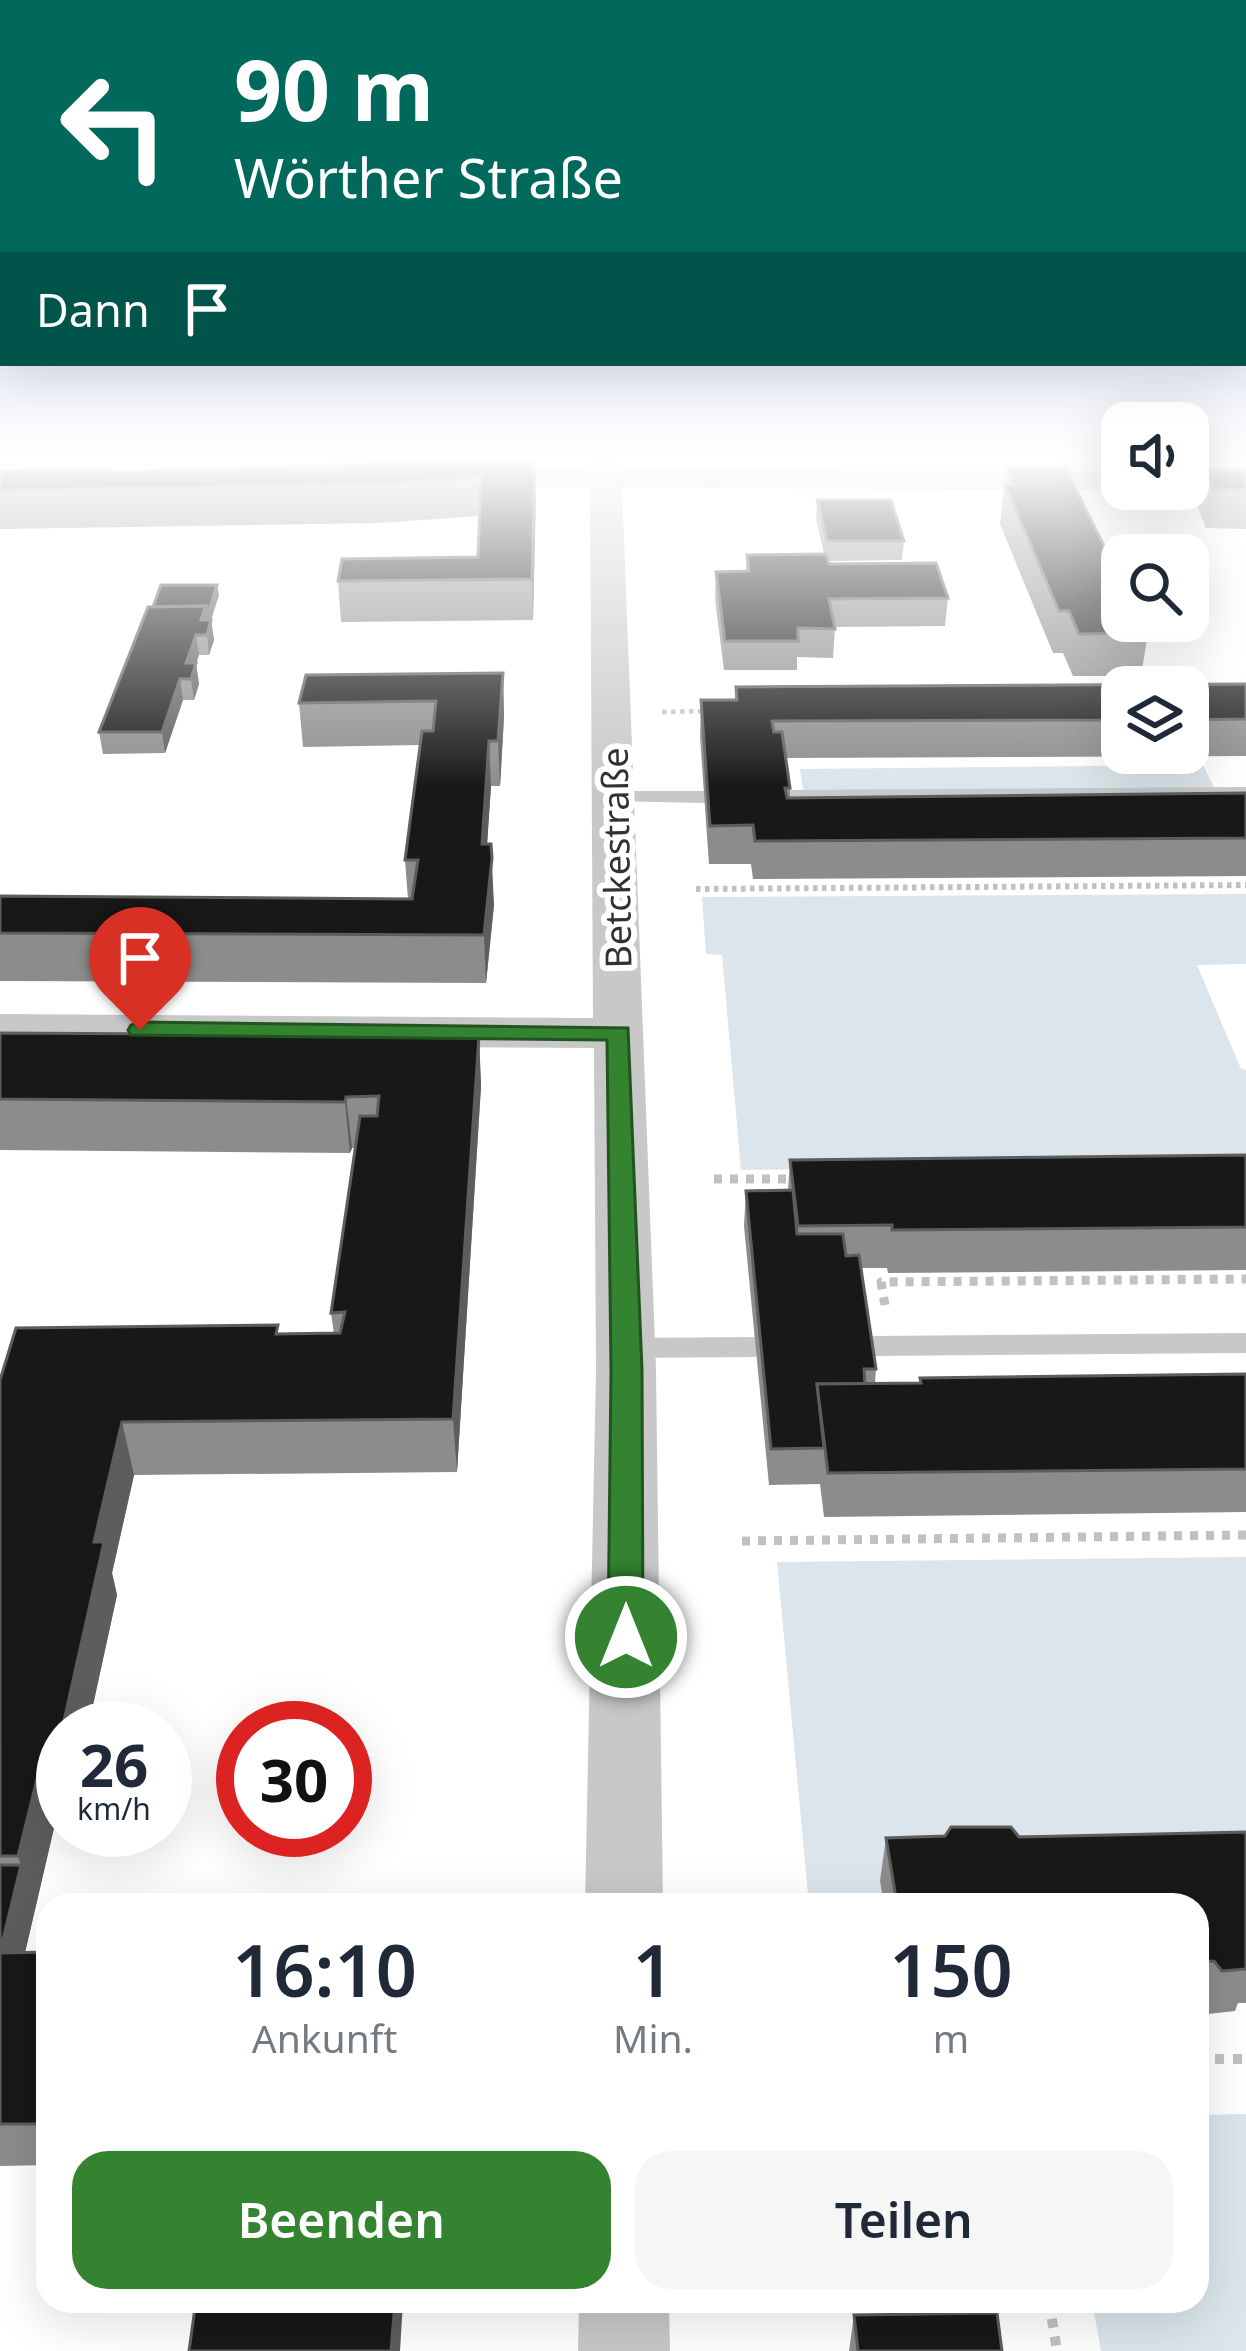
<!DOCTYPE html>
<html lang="de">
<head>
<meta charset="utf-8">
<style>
  :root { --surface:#fff; --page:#f6f6f7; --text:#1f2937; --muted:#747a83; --accent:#338330 }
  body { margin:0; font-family:"Noto Sans",sans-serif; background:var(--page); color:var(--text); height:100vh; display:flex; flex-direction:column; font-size:45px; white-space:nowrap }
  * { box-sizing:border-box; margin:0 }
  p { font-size:39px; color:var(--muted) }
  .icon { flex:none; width:66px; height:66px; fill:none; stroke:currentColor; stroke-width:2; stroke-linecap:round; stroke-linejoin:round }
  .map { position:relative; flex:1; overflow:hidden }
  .sheet { position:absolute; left:36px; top:1893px; width:1173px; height:420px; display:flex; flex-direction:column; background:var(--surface); border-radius:36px; box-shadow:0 12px 48px #0002 }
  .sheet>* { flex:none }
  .hud { position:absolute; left:0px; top:0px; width:1248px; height:366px; box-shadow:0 12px 48px #0002; background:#00695c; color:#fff; overflow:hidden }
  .fabs { position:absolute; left:1101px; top:402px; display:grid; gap:24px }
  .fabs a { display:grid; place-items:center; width:108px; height:108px; border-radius:24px; background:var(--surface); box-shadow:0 12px 48px #0002; font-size:60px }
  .speed { position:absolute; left:36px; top:1701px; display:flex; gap:24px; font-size:60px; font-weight:700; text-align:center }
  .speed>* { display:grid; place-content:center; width:156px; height:156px; border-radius:50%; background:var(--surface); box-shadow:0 12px 48px #0002; line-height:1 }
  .speed small { font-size:30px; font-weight:400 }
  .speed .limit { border:18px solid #d22; background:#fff; color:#111 }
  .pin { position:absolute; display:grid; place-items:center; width:102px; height:102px; color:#fff; margin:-123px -51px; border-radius:50% 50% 50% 0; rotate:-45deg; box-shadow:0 0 12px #0007 }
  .pin .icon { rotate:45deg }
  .me { position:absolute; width:132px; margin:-66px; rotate:0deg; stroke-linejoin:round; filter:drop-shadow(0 0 9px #0008) }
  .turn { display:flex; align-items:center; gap:42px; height:252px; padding:0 36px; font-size:54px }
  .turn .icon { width:156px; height:156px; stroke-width:2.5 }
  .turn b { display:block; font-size:84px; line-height:102px }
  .then { display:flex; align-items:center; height:114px; padding:0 36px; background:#0003; gap:24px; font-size:45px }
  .eta { display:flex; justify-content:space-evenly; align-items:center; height:204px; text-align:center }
  .eta b { font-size:72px; font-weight:600; line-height:84px }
  .button { display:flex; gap:24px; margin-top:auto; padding:24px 36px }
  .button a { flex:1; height:138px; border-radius:36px; background:var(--accent); color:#fff; font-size:48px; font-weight:600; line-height:138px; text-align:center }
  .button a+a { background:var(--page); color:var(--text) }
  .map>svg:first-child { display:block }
  .green { fill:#dbe5eb }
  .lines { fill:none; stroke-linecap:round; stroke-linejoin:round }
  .path-far3 { stroke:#c1c1c1; stroke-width:4.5; stroke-dasharray:4.5 4.5; stroke-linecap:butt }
  .path-far2 { stroke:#c1c1c1; stroke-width:6; stroke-dasharray:4.5 4.5; stroke-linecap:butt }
  .path-far1 { stroke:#c1c1c1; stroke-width:9; stroke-dasharray:8 8; stroke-linecap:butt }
  .path { stroke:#c1c1c1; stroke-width:10; stroke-dasharray:9 9; stroke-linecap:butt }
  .service { fill:#c8c8c8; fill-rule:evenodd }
  .minor { fill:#c8c8c8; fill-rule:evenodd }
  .wall { fill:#8c8c8c; fill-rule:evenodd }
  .shaded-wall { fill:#5d5d5d }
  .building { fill:#181818; stroke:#5d5d5d; stroke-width:3 }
  .route { fill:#338330; stroke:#21551f; stroke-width:3 }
  .labels { text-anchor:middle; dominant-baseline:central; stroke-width:12; stroke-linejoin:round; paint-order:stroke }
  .street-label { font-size:36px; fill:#313131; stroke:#fff }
</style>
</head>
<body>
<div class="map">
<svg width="1246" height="2351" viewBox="0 0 1246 2351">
  <rect width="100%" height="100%" fill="#fff"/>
  <g class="green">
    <polygon points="1203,765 1230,820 808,824 800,769"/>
    <polygon points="1246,894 1246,964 1197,965 1241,1069 1246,1070 1246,1166 741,1170 722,955 706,954 702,897"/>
    <polygon points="1246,1557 1246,1867 884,1905 809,1905 777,1562"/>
    <polygon points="1246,2114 1246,2351 1101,2351 1092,2301 1197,2301 1197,2115"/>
  </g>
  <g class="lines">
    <polyline class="path-far3" points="662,712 707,711"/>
    <polyline class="path-far2" points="696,889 1246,885"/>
    <g class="path-far1">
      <polyline points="714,1179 796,1179"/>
      <polyline points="885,1305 881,1282 1246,1279"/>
      <polyline points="742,1541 1246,1535"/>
    </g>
    <g class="path">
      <polyline points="1197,2059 1246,2059"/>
      <polyline points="1049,2301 1057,2351"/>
    </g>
    <g class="service">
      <polygon points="1056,458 1072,458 1077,483 1065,483"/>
      <polygon points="1246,787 1246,799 785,802 775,796 785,790"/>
      <polygon points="615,791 704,791 714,797 704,803 608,801 608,793"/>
      <polygon points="1246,1333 1246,1353 874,1356 863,1353 859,1346 863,1339 874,1336"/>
      <polygon points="755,1337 766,1340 770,1347 766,1354 755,1357 625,1358 614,1355 610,1348 614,1341 625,1338"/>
    </g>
    <g class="minor">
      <polygon points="589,458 621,458 621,468 1122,471 1122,489 1128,489 1122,491 622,487 656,1370 663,1905 585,1905 596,1370 594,1048 0,1044 0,1014 593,1018 590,487 464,486 448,477 464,468 590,468"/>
      <polygon points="1188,472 1246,473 1246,493 1178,489 1188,489"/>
      <polygon points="579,2301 669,2301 670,2351 578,2351"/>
    </g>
  </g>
  <g class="wall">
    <polygon points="535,458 536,496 533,620 341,622 338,581 478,557 480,516 379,523 0,529 0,471 111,472"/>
    <polygon points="1006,467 1148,633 1141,676 1073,676 1063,653 1053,653 1000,524"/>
    <polygon points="1205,470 1246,470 1246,529 1206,528 1198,508"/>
    <polygon points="817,500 904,541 902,560 828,561 829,564 948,598 945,626 835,627 833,658 797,657 797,670 724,670 715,599 716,572 746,571 747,555 824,554 816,519"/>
    <polygon points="219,595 211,620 214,640 209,655 199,655 196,663 199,684 194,700 183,700 165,753 103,754 99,732"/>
    <polygon points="503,673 504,717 500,786 491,786 487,844 494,905 486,983 0,981 0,933 408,899 405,860 420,745 303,747 299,703"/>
    <path d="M1246 684V756L786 758 790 788V798L1246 793V876L753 879 751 864H709L700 737 701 700H735L736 687ZM1122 687H1188V753H1122Z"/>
    <polygon points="0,1033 479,1036 481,1086 457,1472 134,1475 112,1573 117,1595 88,1728 63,1728 63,1828 54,1828 25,1952 48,1952 48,2165 0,2166 0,1380 279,1334 334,1334 331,1313 355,1148 352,1148 350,1153 0,1150"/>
    <polygon points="1246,1155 1246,1270 888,1273 887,1268 861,1268 876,1369 875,1384 919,1383 920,1378 1246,1374 1246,1512 824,1517 820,1484 769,1485 744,1226 746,1191 788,1190 790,1160"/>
    <polygon points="1246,1832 1246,2003 1238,2003 1235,2011 1208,2014 1200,2004 1197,2004 1197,1905 884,1905 880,1881 886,1838"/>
    <polygon points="854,2315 1002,2351 849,2351"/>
  </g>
  <g class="shaded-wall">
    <polygon points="535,458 536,496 533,620 532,579"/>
    <polygon points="217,585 219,595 206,635 201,620"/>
    <polygon points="211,620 214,640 209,655 207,635"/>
    <polygon points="196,635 199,655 191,679 186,663"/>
    <polygon points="196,663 199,684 194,700 191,679"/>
    <polygon points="503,673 504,717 500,786 498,741"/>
    <polygon points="180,679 183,700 165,753 162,732"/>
    <polygon points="489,741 491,786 484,891 482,844"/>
    <polygon points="491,844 494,905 486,983 484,935"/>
    <polygon points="479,1036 481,1086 457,1472 453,1419"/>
    <polygon points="346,1097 352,1148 350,1153 345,1102"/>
    <polygon points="122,1422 134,1475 112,1573 117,1595 88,1728 63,1728 63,1814 52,1774 94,1542"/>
    <polygon points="38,1775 54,1828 15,1996 0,1952 21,1865 18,1856"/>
    <polygon points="395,2301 403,2301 400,2351 391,2351"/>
  </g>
  <g class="building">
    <polygon points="535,458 532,579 338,581 342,559 478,557 481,477 376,484 0,490 0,471 110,468 108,472"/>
    <polygon points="1006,467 1065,467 1122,582 1122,621 1142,621 1148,633 1079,634 1069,611 1059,611 1005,485 1014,485"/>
    <polygon points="1205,470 1246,470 1246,489 1213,489"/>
    <polygon points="817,500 891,500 904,541 827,541"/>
    <polygon points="826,554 829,564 936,563 948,598 829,599 835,629 798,628 798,641 725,641 716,572 749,571 747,555"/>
    <polygon points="161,585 217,585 207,616 206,606 153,607"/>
    <polygon points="206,606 201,620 211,620 207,635 196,635 186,663 196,663 191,679 180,679 162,732 99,732 148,607"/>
    <polygon points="503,673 498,741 489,741 482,844 491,844 492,858 484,935 0,933 0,896 412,899 418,860 405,860 422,731 433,731 436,701 299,703 306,675"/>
    <polygon points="1246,684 1246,719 1188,720 1188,687 1122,687 1122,720 772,721 774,732 782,732 790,788 785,788 787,798 1246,793 1246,838 755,841 753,825 710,826 701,700 737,700 736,687"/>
    <polygon points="0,1033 479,1036 453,1419 122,1422 94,1542 104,1542 52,1774 38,1775 18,1856 0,1856 0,1380 16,1328 278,1325 276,1334 340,1333 345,1312 331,1313 360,1116 377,1116 379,1096 346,1097 345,1102 0,1099"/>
    <polygon points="1246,1155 1246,1227 892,1230 892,1225 798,1226 790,1160"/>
    <polygon points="793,1190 797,1234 843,1234 846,1256 859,1255 876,1369 864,1369 865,1384 817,1384 824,1448 771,1449 746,1191"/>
    <polygon points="1246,1374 1246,1469 828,1473 817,1384 921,1383 920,1378"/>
    <polygon points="951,1827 1011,1827 1019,1837 1246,1832 1246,1969 1222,1971 1214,1961 1197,1962 1197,1905 916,1905 915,1897 896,1898 886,1838 945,1836"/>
    <polygon points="0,1865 21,1865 0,1952"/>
    <polygon points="48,1952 48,2124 0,2124 0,1953"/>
    <polygon points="196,2301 395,2301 391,2351 189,2351"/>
    <polygon points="997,2313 1002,2351 858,2351 854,2315"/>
  </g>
  <linearGradient id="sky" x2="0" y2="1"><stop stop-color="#abbce6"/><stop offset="0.58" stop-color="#fff"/><stop offset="1" stop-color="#fff" stop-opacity="0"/></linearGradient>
  <rect width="1246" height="788" fill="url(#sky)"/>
  <polygon class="route" points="140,1022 628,1028 642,1370 643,1637 638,1647 626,1651 613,1647 608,1637 611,1370 607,1040 131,1035 128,1030 131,1025"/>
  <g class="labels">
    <g class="street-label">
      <text transform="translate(616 858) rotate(-91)">Betckestraße</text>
    </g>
  </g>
</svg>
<div class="fabs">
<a><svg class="icon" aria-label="sound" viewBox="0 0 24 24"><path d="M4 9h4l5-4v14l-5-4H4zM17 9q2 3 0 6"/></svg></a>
<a><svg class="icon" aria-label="search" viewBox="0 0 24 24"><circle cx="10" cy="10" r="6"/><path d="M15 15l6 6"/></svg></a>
<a><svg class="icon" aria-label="layers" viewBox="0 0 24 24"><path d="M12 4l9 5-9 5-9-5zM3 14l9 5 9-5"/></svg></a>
</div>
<div class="speed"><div>26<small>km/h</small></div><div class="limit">30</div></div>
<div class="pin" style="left:140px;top:1030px;background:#d93025"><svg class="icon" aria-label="arrive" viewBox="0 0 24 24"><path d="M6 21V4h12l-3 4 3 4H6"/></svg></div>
<svg class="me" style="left:626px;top:1637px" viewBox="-20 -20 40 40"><circle r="17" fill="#338330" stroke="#fff" stroke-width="3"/><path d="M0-11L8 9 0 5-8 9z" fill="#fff"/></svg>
<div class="hud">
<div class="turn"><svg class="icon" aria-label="left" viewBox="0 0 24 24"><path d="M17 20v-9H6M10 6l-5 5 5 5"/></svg><div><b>90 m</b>Wörther Straße</div></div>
<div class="then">Dann<svg class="icon" aria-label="arrive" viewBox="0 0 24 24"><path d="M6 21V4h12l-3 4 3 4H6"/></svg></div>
</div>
<section class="sheet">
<div class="eta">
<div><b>16:10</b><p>Ankunft</p></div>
<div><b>1</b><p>Min.</p></div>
<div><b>150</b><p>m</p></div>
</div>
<div class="button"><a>Beenden</a><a>Teilen</a></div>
</section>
</div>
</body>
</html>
